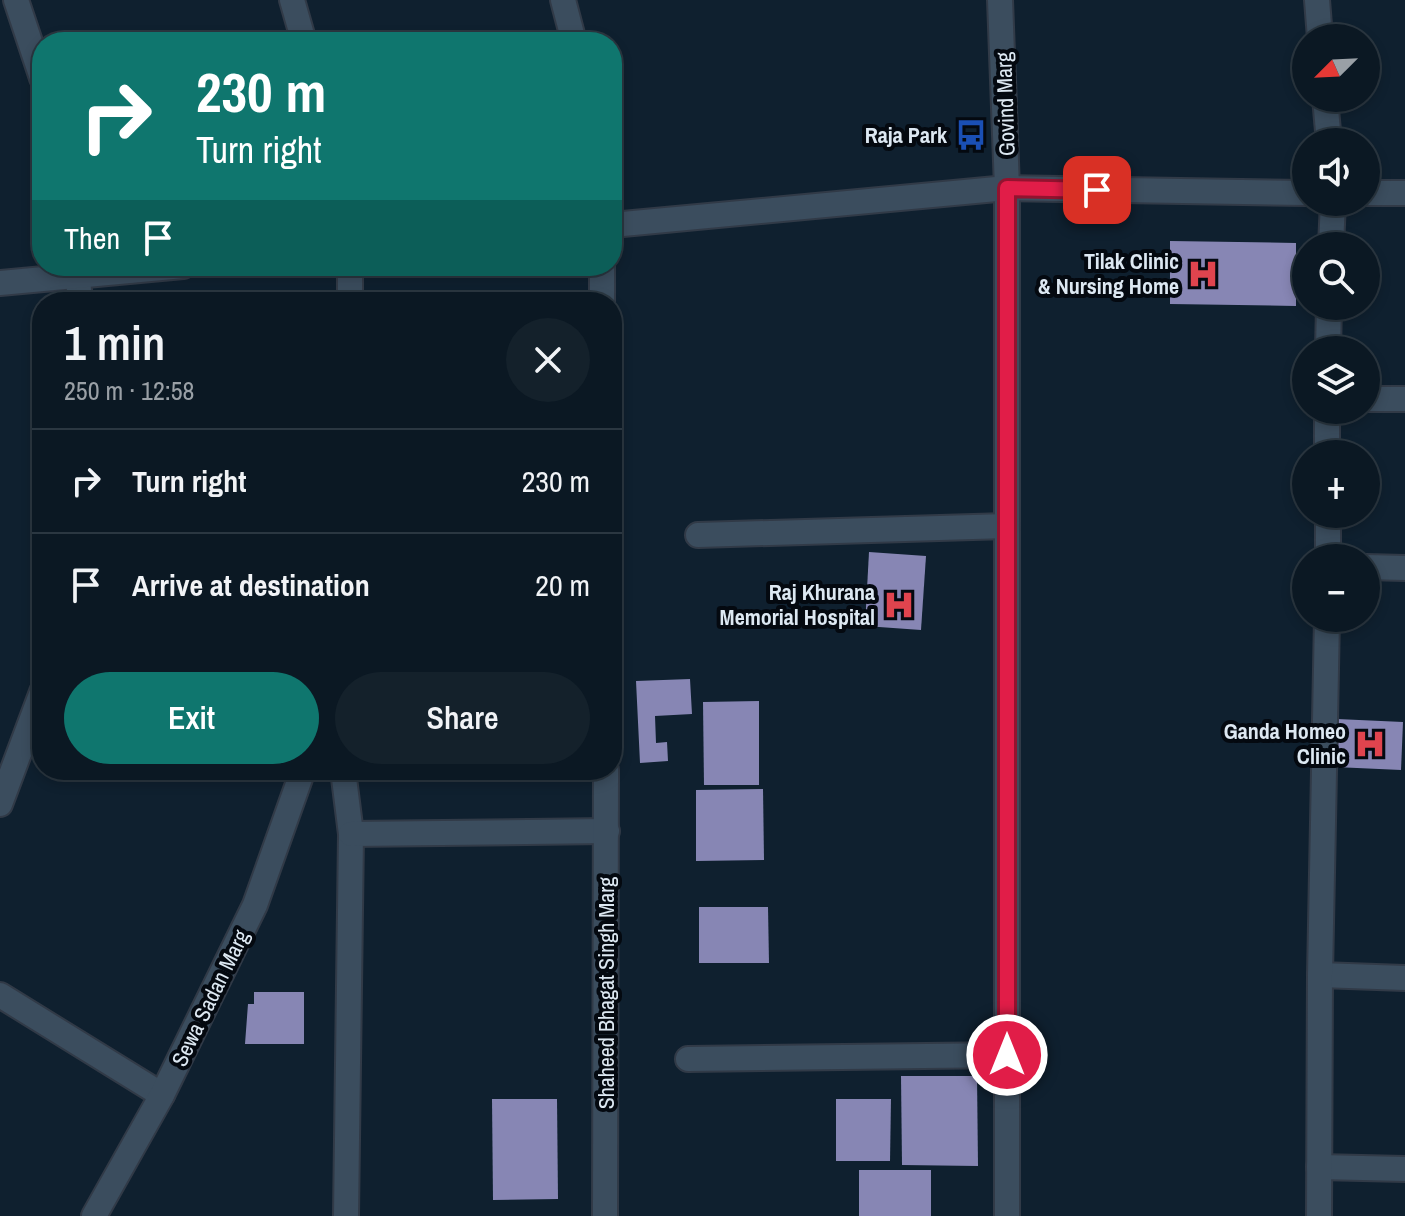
<!DOCTYPE html>
<html lang="en">
<head>
<meta charset="utf-8">
<style>
  :root { --surface:#0b1823; --page:#14212b; --text:#f1f3f6; --muted:#9aa0a6; --line:#2b3741; --accent:#0f766e }
  body { margin:0; font-family:"Archivo Narrow",sans-serif; background:var(--page); color:var(--text); height:100vh; display:flex; flex-direction:column; font-size:30px; white-space:nowrap }
  * { box-sizing:border-box; margin:0 }
  p { font-size:26px; color:var(--muted) }
  .icon { flex:none; width:44px; height:44px; fill:none; stroke:currentColor; stroke-width:2; stroke-linecap:round; stroke-linejoin:round }
  .map { position:relative; flex:1; overflow:hidden }
  .sheet { position:absolute; left:32px; top:292px; width:590px; height:488px; display:flex; flex-direction:column; background:var(--surface); border-radius:32px; box-shadow:0 4px 12px #0003,0 0 0 2px var(--line) }
  .sheet>* { flex:none }
  .guide { position:absolute; left:32px; top:32px; width:590px; height:244px; border-radius:32px; box-shadow:0 4px 12px #0003,0 0 0 2px var(--line); background:#0f766e; color:#fff; overflow:hidden }
  .needle { width:52px; rotate:246deg }
  .fabs { position:absolute; left:1292px; top:24px; display:grid; gap:16px }
  .fabs a { display:grid; place-items:center; width:88px; height:88px; border-radius:50%; background:var(--surface); box-shadow:0 4px 12px #0003,0 0 0 2px var(--line); font-size:40px }
  .pin { position:absolute; display:grid; place-items:center; width:68px; height:68px; color:#fff; margin:-34px; border-radius:16px; box-shadow:0 4px 12px #0006 }
  .me { position:absolute; width:88px; margin:-44px; rotate:0deg; stroke-linejoin:round; filter:drop-shadow(0 0 6px #0008) }
  .turn { display:flex; align-items:center; gap:28px; height:168px; padding:0 32px; font-size:36px }
  .turn .icon { width:104px; height:104px; stroke-width:2.5 }
  .turn b { display:block; font-size:56px; line-height:68px }
  .then { display:flex; align-items:center; height:76px; padding:0 32px; background:#0003; gap:16px; font-size:30px }
  .round { display:grid; place-items:center; flex:none; width:84px; height:84px; border-radius:42px; background:var(--page) }
  .headline { display:flex; align-items:center; justify-content:space-between; height:136px; padding:0 32px }
  h1 { font-size:48px; font-weight:600; line-height:60px }
  .action { display:flex; gap:16px; margin-top:auto; padding:16px 32px }
  .action a { flex:1; height:92px; border-radius:48px; background:var(--accent); color:#fff; font-size:32px; font-weight:600; line-height:92px; text-align:center }
  .action a+a { background:var(--page); color:var(--text) }
  ul { padding:0; list-style:none }
  li { display:flex; align-items:center; gap:24px; height:104px; padding:0 32px; border-top:2px solid var(--line) }
  li div { flex:1 }
  li b { display:block; font-size:30px }
  li em { font-style:normal }
  .map>svg:first-child { display:block }
  .building { fill:#8786b4 }
  .lines { fill:none; stroke-linecap:round; stroke-linejoin:round }
  .minor-casing { stroke:#313a47; stroke-width:28 }
  .minor { stroke:#3b4d5e; stroke-width:24 }
  .route-casing { stroke:#92132f; stroke-width:20 }
  .route { stroke:#e11d48; stroke-width:14 }
  .labels { text-anchor:middle; dominant-baseline:central; stroke-width:8; stroke-linejoin:round; paint-order:stroke }
  .street-label { font-size:22px; fill:#dde8f2; stroke:#040910 }
  .poi-label { font-size:22px; font-weight:bold; fill:#dde8f2; stroke:#040910; text-anchor:end }
</style>
</head>
<body>
<div class="map">
<svg width="1405" height="1216" viewBox="0 0 1405 1216">
  <rect width="100%" height="100%" fill="#0f202f"/>
  <g class="building">
    <polygon points="1170,241 1296,243 1296,306 1170,304"/>
    <polygon points="869,552 926,556 921,630 865,626"/>
    <polygon points="690,679 692,714 655,716 656,743 667,742 668,761 640,763 636,681"/>
    <polygon points="759,701 759,785 704,785 703,702"/>
    <polygon points="1337,719 1403,722 1401,770 1335,767"/>
    <polygon points="763,789 764,860 696,861 696,790"/>
    <polygon points="699,907 768,907 769,963 699,963"/>
    <polygon points="254,992 304,992 304,1044 245,1044 248,1004 254,1004"/>
    <polygon points="901,1076 977,1076 978,1166 902,1165"/>
    <polygon points="492,1099 557,1099 558,1199 493,1200"/>
    <polygon points="836,1099 891,1099 890,1161 836,1161"/>
    <rect x="859" y="1170" width="72" height="46"/>
  </g>
  <g class="lines">
    <defs>
      <g id="minor">
        <polyline points="16,0 42,78"/>
        <polyline points="292,0 304,42"/>
        <polyline points="563,0 574,42"/>
        <polyline points="1000,0 1007,188 1007,1216"/>
        <polyline points="1317,0 1320,38"/>
        <polyline points="1325,98 1329,142"/>
        <polyline points="1366,193 1405,193"/>
        <polyline points="612,225 1007,188 1306,193"/>
        <polyline points="1331,246 1333,202"/>
        <polyline points="77,266 80,302"/>
        <polyline points="350,266 350,302"/>
        <polyline points="602,266 602,302"/>
        <polyline points="0,283 183,266"/>
        <polyline points="1328,350 1329,306"/>
        <polyline points="1366,399 1405,399"/>
        <polyline points="1327,410 1327,454"/>
        <polyline points="1328,514 1328,558"/>
        <polyline points="698,535 1007,526"/>
        <polyline points="1366,567 1405,568"/>
        <polyline points="343,770 351,834 346,1216"/>
        <polyline points="0,804 42,692"/>
        <polyline points="351,834 607,831"/>
        <polyline points="1320,975 1405,978"/>
        <polyline points="0,995 162,1095"/>
        <polyline points="688,1059 1007,1055"/>
        <polyline points="1319,1167 1405,1169"/>
        <polyline points="94,1216 162,1095 255,905 303,770"/>
        <polyline points="605,1216 606,770"/>
        <polyline points="1319,1216 1320,975 1327,618"/>
      </g>
    </defs>
    <use href="#minor" class="minor-casing"/>
    <use href="#minor" class="minor"/>
  </g>
  <g class="lines">
    <defs>
      <polyline id="route" points="1007,1055 1007,188 1097,190"/>
    </defs>
    <use href="#route" class="route-casing"/>
    <use href="#route" class="route"/>
  </g>
  <defs>
    <symbol id="bus-bare" viewBox="-9 -9 18 18"><path d="M-5-6H5V4H4V6H2V4H-2V6H-4V4H-5ZM-3.5-4V0h7V-4ZM-3.5 1.2v1.5H-2V1.2ZM2 1.2v1.5H3.5V1.2Z" fill="#1a4fb4" stroke="#040910" stroke-width="2.5" paint-order="stroke"/></symbol>
    <symbol id="hospital-bare" viewBox="-9 -9 18 18"><path d="M-5-5h3v3.5h4V-5h3V5h-3V1.5h-4V5h-3Z" fill="#e0444e" stroke="#040910" stroke-width="2.5" paint-order="stroke"/></symbol>
  </defs>
  <g fill-rule="evenodd">
    <use href="#bus-bare" x="949" y="113" width="44" height="44"/>
    <use href="#hospital-bare" x="1181" y="252" width="44" height="44"/>
    <use href="#hospital-bare" x="877" y="583" width="44" height="44"/>
    <use href="#hospital-bare" x="1348" y="722" width="44" height="44"/>
  </g>
  <g class="labels">
    <g class="street-label">
      <text transform="translate(1005 104) rotate(-92)">Govind Marg</text>
      <text transform="translate(606 993) rotate(-90)">Shaheed Bhagat Singh Marg</text>
      <text transform="translate(210 998) rotate(-64)">Sewa Sadan Marg</text>
    </g>
    <g class="poi-label">
      <text x="947" y="135">Raja Park</text>
      <text x="1179" y="261">Tilak Clinic<tspan x="1179" dy="25">&amp; Nursing Home</tspan></text>
      <text x="875" y="592">Raj Khurana<tspan x="875" dy="25">Memorial Hospital</tspan></text>
      <text x="1346" y="731">Ganda Homeo<tspan x="1346" dy="25">Clinic</tspan></text>
    </g>
  </g>
</svg>
<div class="fabs">
<a><svg class="needle" viewBox="-14 -14 28 28"><path d="M0-13l5 13h-10z" fill="#e53935"/><path d="M0 13l5-13h-10z" fill="#9aa0a6"/></svg></a>
<a><svg class="icon" aria-label="sound" viewBox="0 0 24 24"><path d="M4 9h4l5-4v14l-5-4H4zM17 9q2 3 0 6"/></svg></a>
<a><svg class="icon" aria-label="search" viewBox="0 0 24 24"><circle cx="10" cy="10" r="6"/><path d="M15 15l6 6"/></svg></a>
<a><svg class="icon" aria-label="layers" viewBox="0 0 24 24"><path d="M12 4l9 5-9 5-9-5zM3 14l9 5 9-5"/></svg></a>
<a>+</a>
<a>−</a>
</div>
<div class="pin" style="left:1097px;top:190px;background:#d93025"><svg class="icon" aria-label="arrive" viewBox="0 0 24 24"><path d="M6 21V4h12l-3 4 3 4H6"/></svg></div>
<svg class="me" style="left:1007px;top:1055px" viewBox="-20 -20 40 40"><circle r="17" fill="#e11d48" stroke="#fff" stroke-width="3"/><path d="M0-11L8 9 0 5-8 9z" fill="#fff"/></svg>
<div class="guide">
<div class="turn"><svg class="icon" aria-label="right" viewBox="0 0 24 24"><path d="M7 20v-9h11M14 6l5 5-5 5"/></svg><div><b>230 m</b>Turn right</div></div>
<div class="then">Then<svg class="icon" aria-label="arrive" viewBox="0 0 24 24"><path d="M6 21V4h12l-3 4 3 4H6"/></svg></div>
</div>
<section class="sheet">
<div class="headline"><div><h1>1 min</h1><p>250 m · 12:58</p></div><a class="round"><svg class="icon" aria-label="close" viewBox="0 0 24 24"><path d="M6 6l12 12M18 6L6 18"/></svg></a></div>
<ul>
<li><svg class="icon" aria-label="right" viewBox="0 0 24 24"><path d="M7 20v-9h11M14 6l5 5-5 5"/></svg><div><b>Turn right</b></div><em>230 m</em></li>
<li><svg class="icon" aria-label="arrive" viewBox="0 0 24 24"><path d="M6 21V4h12l-3 4 3 4H6"/></svg><div><b>Arrive at destination</b></div><em>20 m</em></li>
</ul>
<div class="action"><a>Exit</a><a>Share</a></div>
</section>
</div>
</body>
</html>
